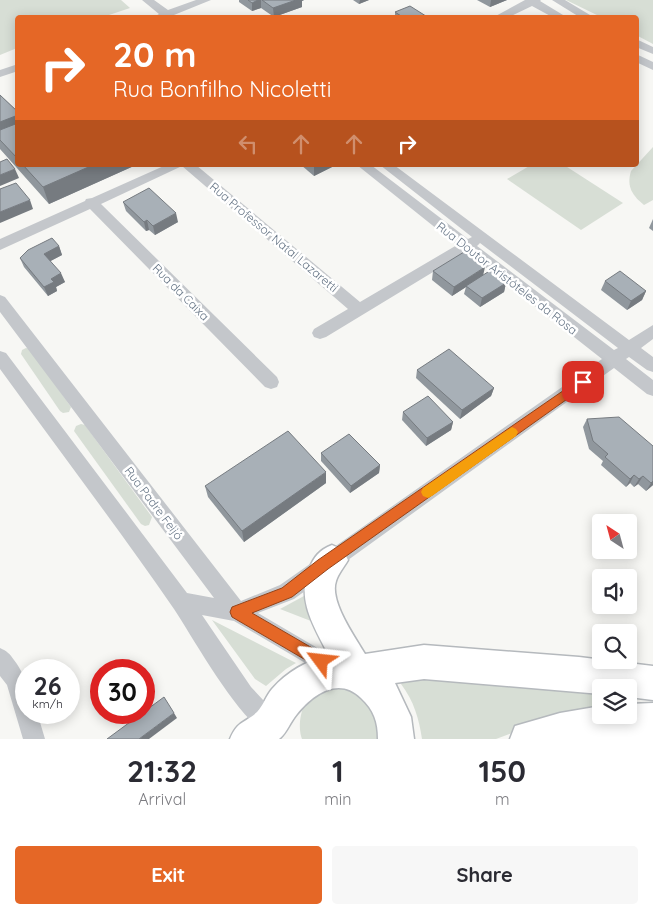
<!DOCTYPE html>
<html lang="en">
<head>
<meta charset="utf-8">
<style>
  :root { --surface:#fff; --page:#f7f7f7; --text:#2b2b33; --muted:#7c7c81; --accent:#e56726 }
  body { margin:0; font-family:Quicksand,sans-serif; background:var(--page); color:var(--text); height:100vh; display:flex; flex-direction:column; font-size:19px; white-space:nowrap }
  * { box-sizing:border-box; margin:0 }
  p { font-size:16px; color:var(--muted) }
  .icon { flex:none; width:28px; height:28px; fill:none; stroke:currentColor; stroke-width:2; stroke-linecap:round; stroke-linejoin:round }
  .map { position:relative; height:739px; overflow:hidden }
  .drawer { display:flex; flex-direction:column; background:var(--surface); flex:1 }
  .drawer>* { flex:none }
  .hud { position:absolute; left:15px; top:15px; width:624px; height:152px; border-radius:5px; box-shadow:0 2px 12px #0003; background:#e56726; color:#fff; overflow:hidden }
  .needle { width:32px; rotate:324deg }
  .tools { position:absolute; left:592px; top:514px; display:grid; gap:10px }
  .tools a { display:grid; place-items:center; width:45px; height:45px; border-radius:5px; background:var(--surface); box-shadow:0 2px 12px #0003; font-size:25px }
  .speed { position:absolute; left:15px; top:659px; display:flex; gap:10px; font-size:25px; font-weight:700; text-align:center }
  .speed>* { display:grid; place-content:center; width:65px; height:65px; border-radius:50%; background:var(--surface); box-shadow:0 2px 12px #0003; line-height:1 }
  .speed small { font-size:12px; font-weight:400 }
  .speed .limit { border:8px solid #d22; background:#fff; color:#111 }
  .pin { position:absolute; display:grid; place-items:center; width:42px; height:42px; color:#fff; margin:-21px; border-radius:10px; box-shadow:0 2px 8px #0006 }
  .me { position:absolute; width:55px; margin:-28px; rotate:300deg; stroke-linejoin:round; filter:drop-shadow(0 0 4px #0008) }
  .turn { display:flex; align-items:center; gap:18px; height:105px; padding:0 15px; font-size:22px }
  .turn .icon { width:65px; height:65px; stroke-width:2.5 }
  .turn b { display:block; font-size:35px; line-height:42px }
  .lanes { display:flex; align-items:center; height:48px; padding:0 15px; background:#0003; justify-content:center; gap:25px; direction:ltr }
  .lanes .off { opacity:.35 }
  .eta { display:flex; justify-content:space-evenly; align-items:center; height:85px; text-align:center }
  .eta b { font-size:30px; font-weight:700; line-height:35px }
  .primary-button { display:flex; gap:10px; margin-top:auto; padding:10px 15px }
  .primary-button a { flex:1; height:58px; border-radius:5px; background:var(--accent); color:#fff; font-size:20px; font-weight:700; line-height:58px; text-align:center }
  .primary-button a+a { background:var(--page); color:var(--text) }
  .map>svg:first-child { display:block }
  .green { fill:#d7ded5 }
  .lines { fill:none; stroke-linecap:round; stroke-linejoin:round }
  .primary-casing { stroke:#b5b9bd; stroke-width:3 }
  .minor { fill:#c4c7cb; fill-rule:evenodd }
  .primary { fill:#fff; fill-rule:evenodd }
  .wall { fill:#90979d }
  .shaded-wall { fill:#767b80 }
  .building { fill:#a8b0b7; stroke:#767b80 }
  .route { fill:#e56726; stroke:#954319 }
  .slow { fill:#f59e0b }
  .labels { text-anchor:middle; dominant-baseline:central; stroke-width:5; stroke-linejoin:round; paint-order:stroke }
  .street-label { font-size:12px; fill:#657485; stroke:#fff }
</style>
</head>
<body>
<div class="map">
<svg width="653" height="739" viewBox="0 0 653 739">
  <rect width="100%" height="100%" fill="#f7f7f4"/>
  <g class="green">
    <polygon points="0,0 121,0 130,8 103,17 18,18 17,48 0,55"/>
    <polygon points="566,0 653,0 653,44 636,35 636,18 601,17"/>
    <path d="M653 147V200L644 205C633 196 626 187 631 171Z"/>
    <polygon points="531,165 564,165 623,203 581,230 507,179"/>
    <polygon points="26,348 30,349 71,407 69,412 63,413 60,411 21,354 22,350"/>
    <polygon points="81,424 85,425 152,517 149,525 145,526 141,524 74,431 76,426"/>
    <polygon points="304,596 316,623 280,609"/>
    <polygon points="212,620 296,663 286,669 266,686 255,679"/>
    <path d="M425 678 601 690V710L520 730 496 739H422C419 719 414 701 401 684L404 680Z"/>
    <path d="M344 684 378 710 379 739H302C297 725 301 703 313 694 321 688 335 687 344 684Z"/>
  </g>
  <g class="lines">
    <defs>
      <g id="primary">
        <path d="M332 545 343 550 348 560C344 567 338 574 336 581 329 601 355 637 365 654L424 645 579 657 653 666V700L629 697V688H601V694L424 679 395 683 411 717 414 739H378C378 722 374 710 361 698 339 676 313 694 297 714 290 722 287 733 279 739H230C238 720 244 724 257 712 263 706 266 696 272 689 287 672 307 660 329 656 315 628 296 600 309 569 314 557 319 550 332 545Z"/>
        <polygon points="653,703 653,739 510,739 515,726 560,713 601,706 601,715 629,715 629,704"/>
      </g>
    </defs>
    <use href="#primary" class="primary-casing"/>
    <g class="minor">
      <polygon points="142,0 154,0 168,10 196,0 211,0 174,15 176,18 152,18 159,14"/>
      <polygon points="525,0 541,0 540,1 568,18 554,18 532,6 507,18 492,18"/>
      <polygon points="552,0 565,0 595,18 581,18"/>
      <polygon points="636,39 653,47 653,54 636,47"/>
      <polygon points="636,54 653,62 653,70 636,62"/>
      <polygon points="18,64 18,71 0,77 0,70"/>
      <path d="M166 165H196L360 302 457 245 357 165H371L468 239 472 237 380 165H394L629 340 653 325V339L641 348 653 357V372L647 370 629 357 626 359 653 380V396L647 394 614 368 294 599 258 613 343 663 347 670 343 677 336 681 329 677 234 621 202 615 251 687 278 716 281 724 278 732 270 735C240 723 194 639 174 609 118 528 58 449 0 369V351L6 353 187 593 214 598 0 312V295L5 297 241 601 280 585 602 359 466 252 326 337 320 339 314 337 312 333 314 329 348 309 182 166 101 204 277 377 279 382 277 387 271 389 265 387 90 209 0 250V239L85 201 86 199 92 198ZM480 243 618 348 614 350 477 246Z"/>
      <path d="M0 648C7 651 10 654 14 660 29 680 26 688 26 712H37L45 739H23L7 685 0 676Z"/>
    </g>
    <use href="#primary" class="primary"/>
  </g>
  <g class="wall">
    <polygon points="239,0 304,0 302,1 302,7 274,17 261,8 252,11 239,2"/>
    <polygon points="353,0 369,0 359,4"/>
    <polygon points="477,0 507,0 490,7"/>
    <polygon points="395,12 429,18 395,18"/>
    <polygon points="0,95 18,112 18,165 136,165 49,204 0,149"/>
    <polygon points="301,165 336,165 314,176"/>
    <polygon points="123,202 178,222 155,235 149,230 146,231 126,211"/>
    <polygon points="653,219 653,231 649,228"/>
    <polygon points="59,246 62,255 50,261 65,282 56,287 57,291 48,296 24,267 20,258"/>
    <polygon points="433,271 506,283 504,292 480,307 464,294 466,287 452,296 432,280"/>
    <polygon points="605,281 646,291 642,300 627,310 601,290"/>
    <polygon points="417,370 494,388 491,396 460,419 416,378"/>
    <polygon points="403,412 453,422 451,430 426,446 402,420"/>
    <polygon points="587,419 653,485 646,491 638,484 634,487 630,483 626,487 601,465 603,461 589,449 583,427"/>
    <polygon points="321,453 380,465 379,473 350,493 321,461"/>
    <polygon points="326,483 244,542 208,497 205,486"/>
  </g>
  <g class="shaded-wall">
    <polygon points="258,0 261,0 261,8 252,11 252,3"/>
    <polygon points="296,0 304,0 302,1 302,7 274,17 273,8"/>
    <polygon points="360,0 369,0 359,4"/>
    <polygon points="491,0 507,0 490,7"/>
    <polygon points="18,115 18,126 0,133 0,122"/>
    <polygon points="93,165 136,165 49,204 43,187"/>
    <polygon points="317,165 336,165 314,176 314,167"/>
    <polygon points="15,169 19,178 0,186 0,175"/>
    <polygon points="30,200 33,209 0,223 0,212"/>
    <polygon points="176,213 178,222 155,235 153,226"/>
    <polygon points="147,220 149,230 146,231 144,222"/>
    <polygon points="59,246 62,255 47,263 44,254"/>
    <polygon points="485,267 483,276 466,286 466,287 452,296 454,287"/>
    <polygon points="61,273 65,282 56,287 57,291 48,296 44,287 51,279"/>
    <polygon points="506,283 504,292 480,307 482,298"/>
    <polygon points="646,291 642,300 627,310 631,301"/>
    <polygon points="494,388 491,396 460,419 462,410"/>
    <polygon points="453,422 451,430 426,446 427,438"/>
    <polygon points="380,465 379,473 350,493 351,486"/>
    <polygon points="326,472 326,483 244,542 242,531"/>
    <polygon points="634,475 630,483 626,487 630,479"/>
    <polygon points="643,476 638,484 634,487 639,479"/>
    <polygon points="653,481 653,485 646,491 651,483"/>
    <polygon points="174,713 177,718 149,739 139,739"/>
  </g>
  <g class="building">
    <polygon points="248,0 258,0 252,3"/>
    <polygon points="262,0 296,0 273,8"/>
    <polygon points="410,6 429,18 404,18 395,12"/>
    <polygon points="0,95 18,112 18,115 0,122"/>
    <polygon points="18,123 18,159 0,140 0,130"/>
    <polygon points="7,159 15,169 0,175 0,162"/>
    <polygon points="23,165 93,165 43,187"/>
    <polygon points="16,183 30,200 0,212 0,189"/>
    <polygon points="149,188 176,213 153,226 147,220 144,222 123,202"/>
    <polygon points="52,238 59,246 44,254 61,273 51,279 54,282 44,287 20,258 28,250"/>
    <polygon points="464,252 485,267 454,287 433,271"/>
    <polygon points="491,270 506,283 482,298 466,286"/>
    <polygon points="620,271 646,291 631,301 605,281"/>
    <polygon points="449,349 494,388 462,410 417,370"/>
    <polygon points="428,396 453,422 427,438 403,412"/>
    <polygon points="619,417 653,446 653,481 651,483 643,476 639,479 634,475 630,479 605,457 608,454 593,441 587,419"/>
    <polygon points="288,431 326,472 242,531 205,486"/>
    <polygon points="349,434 380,465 351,486 321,453"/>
    <polygon points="164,697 174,713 139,739 107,739"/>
  </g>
  <polygon class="route" points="583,377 587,379 589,382 587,385 328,569 292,597 252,613 326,656 328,661 326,666 321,668 316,666 232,617 230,612 232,607 282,588 318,560"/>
  <polygon class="slow" points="512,427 516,429 518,432 516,436 432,496 428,498 423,496 421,492 423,488"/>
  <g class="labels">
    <g class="street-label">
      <text transform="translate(274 237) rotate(40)">Rua Professor Natal Lazaretti</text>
      <text transform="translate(507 278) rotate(38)">Rua Doutor Aristóteles da Rosa</text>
      <text transform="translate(181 292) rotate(45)">Rua da Caixa</text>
      <text transform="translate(154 503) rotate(53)">Rua Padre Feijó</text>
    </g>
  </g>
</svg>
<div class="tools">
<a><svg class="needle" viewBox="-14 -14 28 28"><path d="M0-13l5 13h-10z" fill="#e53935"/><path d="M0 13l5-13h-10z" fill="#7c7c81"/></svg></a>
<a><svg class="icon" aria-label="sound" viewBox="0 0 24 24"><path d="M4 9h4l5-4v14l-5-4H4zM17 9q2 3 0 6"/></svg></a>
<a><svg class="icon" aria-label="search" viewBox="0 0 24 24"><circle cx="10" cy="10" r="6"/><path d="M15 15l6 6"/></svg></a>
<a><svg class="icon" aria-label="layers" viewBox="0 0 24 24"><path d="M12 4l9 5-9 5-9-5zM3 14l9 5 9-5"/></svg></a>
</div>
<div class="speed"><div>26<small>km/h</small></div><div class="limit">30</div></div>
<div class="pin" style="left:583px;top:382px;background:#d93025"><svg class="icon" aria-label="arrive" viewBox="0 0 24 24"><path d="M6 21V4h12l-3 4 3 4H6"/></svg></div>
<svg class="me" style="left:321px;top:661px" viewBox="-20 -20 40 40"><path d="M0-17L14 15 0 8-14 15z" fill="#e56726" stroke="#fff" stroke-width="4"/></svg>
<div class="hud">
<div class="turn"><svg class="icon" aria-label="right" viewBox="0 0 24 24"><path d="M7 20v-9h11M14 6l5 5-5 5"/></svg><div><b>20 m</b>Rua Bonfilho Nicoletti</div></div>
<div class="lanes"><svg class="icon off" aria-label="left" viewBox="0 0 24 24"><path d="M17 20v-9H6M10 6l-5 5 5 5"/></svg><svg class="icon off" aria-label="ahead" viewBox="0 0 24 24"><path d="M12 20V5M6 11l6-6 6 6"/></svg><svg class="icon off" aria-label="ahead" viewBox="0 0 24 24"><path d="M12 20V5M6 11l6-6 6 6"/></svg><svg class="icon" aria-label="right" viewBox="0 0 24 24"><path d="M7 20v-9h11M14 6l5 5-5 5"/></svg></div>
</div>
</div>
<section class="drawer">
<div class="eta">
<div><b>21:32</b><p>Arrival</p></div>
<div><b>1</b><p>min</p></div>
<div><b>150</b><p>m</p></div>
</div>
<div class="primary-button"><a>Exit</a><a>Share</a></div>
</section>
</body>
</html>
